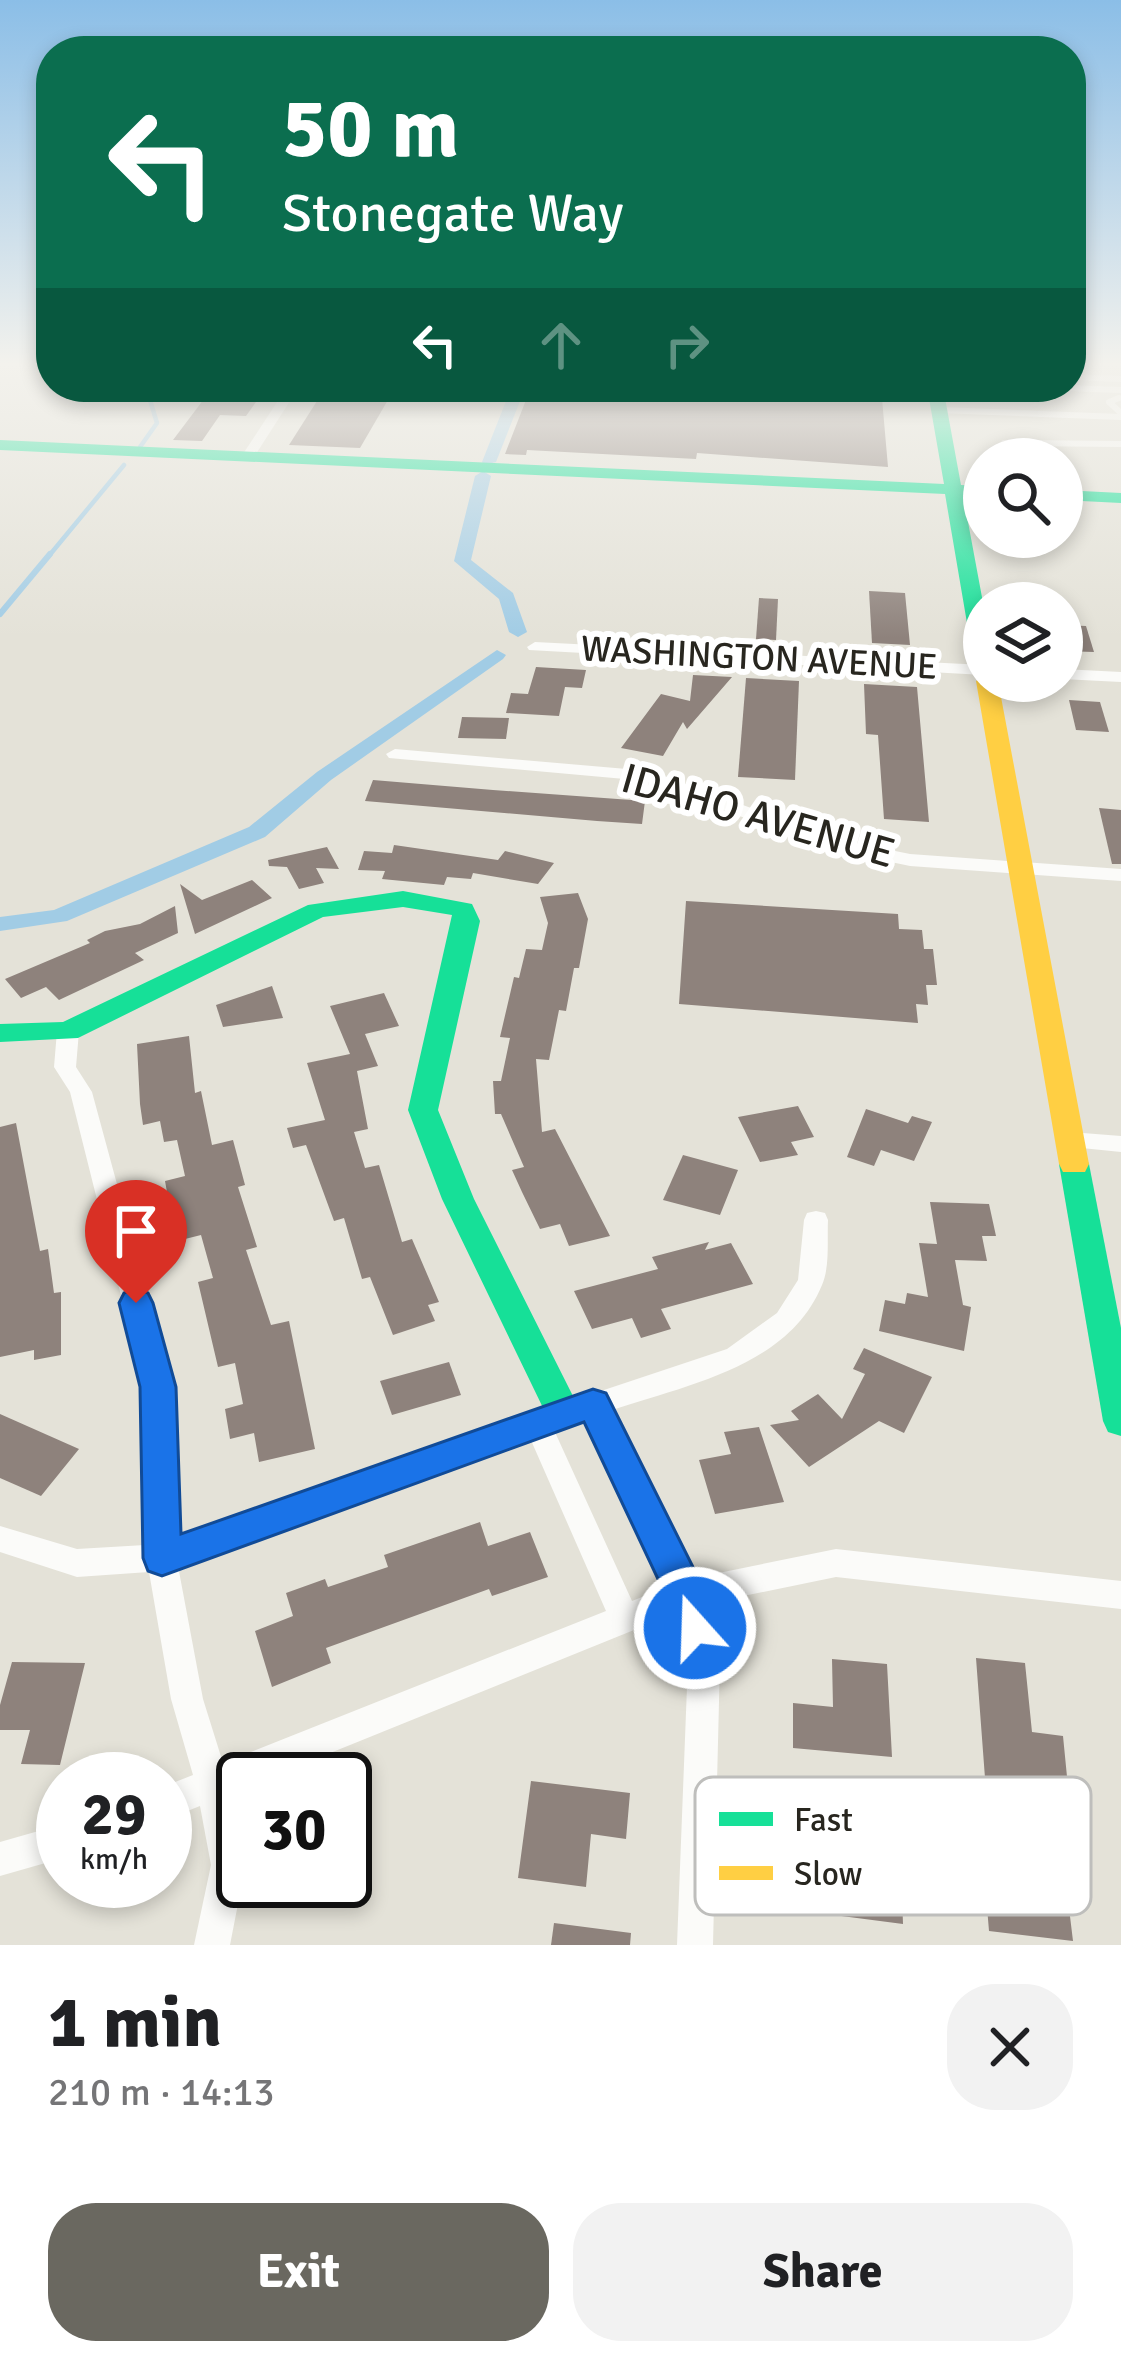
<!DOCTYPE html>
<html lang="en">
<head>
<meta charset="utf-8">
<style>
  :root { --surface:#fff; --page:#f2f2f2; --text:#202124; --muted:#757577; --accent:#6a6860 }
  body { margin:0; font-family:Signika,sans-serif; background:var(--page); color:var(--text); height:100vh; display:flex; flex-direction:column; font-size:45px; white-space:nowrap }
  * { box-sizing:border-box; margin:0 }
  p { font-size:39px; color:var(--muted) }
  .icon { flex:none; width:66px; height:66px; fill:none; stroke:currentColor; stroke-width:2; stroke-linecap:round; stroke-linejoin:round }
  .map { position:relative; height:1945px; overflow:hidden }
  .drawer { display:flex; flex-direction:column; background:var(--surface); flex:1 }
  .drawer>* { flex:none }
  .hud { position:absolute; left:36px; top:36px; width:1050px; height:366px; border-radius:48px; box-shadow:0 6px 18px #0003; background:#0b6e4f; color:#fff; overflow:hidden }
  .controls { position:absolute; left:963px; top:438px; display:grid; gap:24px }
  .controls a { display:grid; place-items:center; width:120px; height:120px; border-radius:50%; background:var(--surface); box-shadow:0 6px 18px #0003; font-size:60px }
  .speed { position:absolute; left:36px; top:1752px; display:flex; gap:24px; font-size:60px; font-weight:700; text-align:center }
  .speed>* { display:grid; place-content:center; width:156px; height:156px; border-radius:50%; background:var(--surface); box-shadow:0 6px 18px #0003; line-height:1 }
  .speed small { font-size:30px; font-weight:400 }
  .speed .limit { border:6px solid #111; border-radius:18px; background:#fff; color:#111 }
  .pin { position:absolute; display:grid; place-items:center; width:102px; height:102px; color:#fff; margin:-123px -51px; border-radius:50% 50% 50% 0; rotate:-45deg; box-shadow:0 0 12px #0007 }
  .pin .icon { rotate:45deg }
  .me { position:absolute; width:132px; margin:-66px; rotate:340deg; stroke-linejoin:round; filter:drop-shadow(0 0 9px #0008) }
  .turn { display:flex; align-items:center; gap:42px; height:252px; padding:0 48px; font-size:54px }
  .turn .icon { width:156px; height:156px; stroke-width:2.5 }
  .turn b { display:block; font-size:84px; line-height:102px }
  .lanes { display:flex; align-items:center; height:114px; padding:0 48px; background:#0003; justify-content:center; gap:60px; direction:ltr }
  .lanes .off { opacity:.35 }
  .round { display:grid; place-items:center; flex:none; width:126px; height:126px; border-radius:48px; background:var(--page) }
  .summary { display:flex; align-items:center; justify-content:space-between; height:204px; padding:0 48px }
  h1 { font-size:72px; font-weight:700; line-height:90px }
  .action { display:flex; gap:24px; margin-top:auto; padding:24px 48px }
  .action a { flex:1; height:138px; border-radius:48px; background:var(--accent); color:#fff; font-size:48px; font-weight:700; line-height:138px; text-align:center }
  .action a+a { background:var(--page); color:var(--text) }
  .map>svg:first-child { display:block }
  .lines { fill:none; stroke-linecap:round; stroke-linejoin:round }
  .stream-far1 { stroke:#a1cce5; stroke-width:4.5 }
  .stream { stroke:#a1cce5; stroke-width:6 }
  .canal { fill:#a1cce5; fill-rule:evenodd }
  .building { fill:#8e827c }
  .lane { stroke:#fbfbf9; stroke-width:6 }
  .street { fill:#fbfbf9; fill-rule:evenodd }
  .fast { fill:#16e098; fill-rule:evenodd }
  .slow { fill:#ffcf43; fill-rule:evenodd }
  .route { fill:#1a73e8; stroke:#114b97; stroke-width:3 }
  .labels { text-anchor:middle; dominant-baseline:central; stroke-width:12; stroke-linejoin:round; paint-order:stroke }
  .far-street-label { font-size:36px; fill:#28261f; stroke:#fff }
  .street-label { font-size:42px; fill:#28261f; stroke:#fff }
  .key { fill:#fff; stroke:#bebebc; stroke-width:3 }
  .key-label { font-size:33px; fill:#28261f }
</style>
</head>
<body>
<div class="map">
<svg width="1121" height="1945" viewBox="0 0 1121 1945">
  <rect width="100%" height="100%" fill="#e4e2d8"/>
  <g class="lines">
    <g class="stream-far1">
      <polyline points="140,447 157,423 146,387"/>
      <polyline points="48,557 124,465"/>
    </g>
    <polyline class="stream" points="0,614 50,554"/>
    <g class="canal">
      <polygon points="515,392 522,396 496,462 484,465 482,462 508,396"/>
      <polygon points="483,471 491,476 471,560 513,593 527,632 518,637 509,632 499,599 454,561 475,476"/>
      <polygon points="497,650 506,655 503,659 331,780 265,837 67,921 0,931 0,917 54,910 249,827 317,772"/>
    </g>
  </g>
  <g class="building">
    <polygon points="213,387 266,388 246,416 220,415 202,441 173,440"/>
    <polygon points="531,387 697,392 697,387 881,387 888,467 697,453 696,459 527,450 526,455 505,454"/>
    <polygon points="324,390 392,393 360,448 289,445"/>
    <polygon points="869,591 905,593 910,645 872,643"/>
    <polygon points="759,598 778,599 776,640 756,639"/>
    <polygon points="1062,625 1086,626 1094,652 1062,651"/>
    <polygon points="536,667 586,670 582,688 565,687 559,716 506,713 511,693 528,694"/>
    <polygon points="693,675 732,677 687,729 683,722 663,756 621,748 661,694 690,701"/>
    <polygon points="746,678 799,681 795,780 738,777"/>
    <polygon points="864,684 917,687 929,822 884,819 878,735 866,734"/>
    <polygon points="1069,700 1100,702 1109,732 1076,730"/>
    <polygon points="462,717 509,718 506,739 458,738"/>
    <polygon points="373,780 493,790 645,801 642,824 597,821 365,801"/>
    <polygon points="1099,808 1121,810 1121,864 1112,864"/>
    <polygon points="394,845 498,860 505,851 554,863 538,884 473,873 471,879 447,877 444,885 382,879 385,871 358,870 364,851 392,853"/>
    <polygon points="327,847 339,869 316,868 324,883 299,889 287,867 269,866 268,860"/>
    <polygon points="252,880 272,898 195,934 180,884 202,900"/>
    <polygon points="578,893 588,919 579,968 574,968 566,1011 559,1010 549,1060 536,1059 542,1132 555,1129 610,1236 569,1246 560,1224 540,1229 522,1192 512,1170 524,1167 501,1114 495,1114 493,1081 501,1081 510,1038 500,1037 514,977 519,978 526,949 542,950 548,923 540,897"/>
    <polygon points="686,901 898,914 899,929 922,930 924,949 933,949 937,985 926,985 928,1005 916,1004 918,1023 679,1004"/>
    <polygon points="175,906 178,933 135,953 144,960 59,1000 46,987 21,998 5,979 90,943 87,940 105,931 140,924"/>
    <polygon points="272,986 283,1018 223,1027 216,1005"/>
    <polygon points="384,993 399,1026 365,1034 378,1066 357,1071 368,1129 354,1132 365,1168 379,1165 402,1242 412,1239 439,1302 428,1305 435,1321 393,1335 370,1277 362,1279 344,1218 334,1221 306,1145 293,1148 287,1128 325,1120 307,1063 350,1054 330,1006"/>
    <polygon points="189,1036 195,1093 201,1091 212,1145 233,1140 245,1185 238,1187 257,1247 246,1250 271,1325 289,1321 315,1449 259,1462 254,1433 230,1439 225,1409 243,1404 235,1363 218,1367 198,1282 213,1278 201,1235 181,1240 169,1203 165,1181 185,1176 177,1140 164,1142 160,1121 143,1125 140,1104 137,1044"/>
    <polygon points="798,1106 814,1137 791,1142 798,1155 760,1162 738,1117"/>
    <polygon points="866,1109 908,1123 912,1116 932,1122 914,1161 881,1150 874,1166 847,1157"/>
    <polygon points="16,1123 40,1251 48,1249 54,1293 61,1292 61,1355 34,1360 34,1350 0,1357 0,1127"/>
    <polygon points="683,1155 738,1170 720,1215 663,1200"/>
    <polygon points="930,1202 989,1204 996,1236 982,1236 987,1261 955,1260 963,1305 971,1307 964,1351 879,1331 885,1300 905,1304 907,1293 928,1297 919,1243 937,1244"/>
    <polygon points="709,1242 705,1250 731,1243 753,1284 661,1309 671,1329 641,1338 632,1318 592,1329 574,1291 658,1269 652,1257"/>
    <polygon points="864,1348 932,1377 904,1433 879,1421 809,1467 770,1425 799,1420 791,1411 818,1394 842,1419 865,1374 853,1369"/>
    <polygon points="449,1362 461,1395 392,1415 380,1381"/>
    <polygon points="0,1414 79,1449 41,1496 0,1478"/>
    <polygon points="759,1427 784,1502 715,1514 699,1460 731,1454 724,1432"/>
    <polygon points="480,1522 488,1546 530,1532 548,1577 492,1596 489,1589 326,1648 331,1663 272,1687 255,1631 293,1616 286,1593 325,1579 328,1587 388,1567 384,1555"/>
    <polygon points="976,1658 1025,1663 1032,1732 1063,1736 1076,1868 1064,1867 1073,1941 989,1931 985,1883 1004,1885 995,1779 985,1778"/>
    <polygon points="832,1659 887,1664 892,1757 793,1748 793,1703 833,1707"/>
    <polygon points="12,1662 85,1663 60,1765 21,1764 30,1730 0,1730 0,1705"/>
    <polygon points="531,1781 630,1793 626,1839 591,1834 586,1887 518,1878"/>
    <polygon points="834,1800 899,1808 903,1924 803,1911 804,1866 834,1870"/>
    <polygon points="554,1923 631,1933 630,1945 551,1945"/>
  </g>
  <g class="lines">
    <g class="lane">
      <polyline points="1071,377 1121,379"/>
      <polyline points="1038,387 1121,390"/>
      <polyline points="1119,398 1109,402 1121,413"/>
      <polyline points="940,410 1121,417"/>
      <polyline points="1004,443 1121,444"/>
    </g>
    <g class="street">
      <polygon points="287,387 299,387 252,460 242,460 241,457"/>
      <polygon points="535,642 984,665 984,675 529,650 527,647"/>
      <polygon points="1062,669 1121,672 1121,682 1062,679"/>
      <polygon points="395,749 650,771 836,839 910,854 1121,869 1121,881 910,866 824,848 647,781 389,758 386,754"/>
      <path d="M68 1024 79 1031 76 1067 92 1092 172 1387 174 1540 400 1458 727 1349 777 1313 798 1280 804 1220 807 1213 816 1211 825 1213 828 1220C827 1240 830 1267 822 1285 788 1368 685 1385 610 1411L694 1578 836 1549 1121 1581V1609L836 1577 704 1604 720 1661 713 1945H677L688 1661 676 1613 266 1779H243V1788L232 1793 243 1852V1878L230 1945H194L211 1865 200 1806 165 1820V1786L193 1775 171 1699 149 1572 77 1577 0 1552V1526L77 1549 145 1545 144 1387 70 1092 54 1067 57 1031ZM586 1419 667 1587 632 1601 554 1430ZM530 1438 606 1611 223 1763 203 1699 178 1566Z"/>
      <polygon points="1070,1132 1121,1136 1121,1152 1062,1146 1058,1140 1062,1134"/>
      <polygon points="63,1824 63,1858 0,1876 0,1842"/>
    </g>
    <g class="fast">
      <polygon points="927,387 943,387 961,485 984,486 984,496 963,495 984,608 984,670 974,664 945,494 0,450 0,440 944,484"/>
      <polygon points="1062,490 1121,493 1121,503 1062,500"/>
      <polygon points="403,891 472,904 480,921 438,1110 474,1199 582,1414 577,1425 564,1429 551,1425 546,1414 442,1199 408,1110 452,915 403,907 323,917 78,1038 0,1042 0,1024 63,1022 308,905"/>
      <polygon points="1074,1153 1085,1156 1089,1164 1121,1328 1121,1436 1108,1432 1103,1421 1059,1164 1063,1156"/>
    </g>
    <polygon class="slow" points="984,675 984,681 998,681 1089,1164 1085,1172 1063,1172 1059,1164 976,681"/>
  </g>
  <linearGradient id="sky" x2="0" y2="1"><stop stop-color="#8bbee7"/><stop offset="0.57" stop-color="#f3f2ed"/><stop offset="1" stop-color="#f3f2ed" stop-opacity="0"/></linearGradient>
  <rect width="1121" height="638" fill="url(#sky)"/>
  <polygon class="route" points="136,1289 148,1293 153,1303 176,1387 181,1534 593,1389 606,1393 700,1581 715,1628 709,1641 695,1647 680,1641 666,1596 584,1422 162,1576 148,1571 143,1558 140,1387 119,1303 124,1293"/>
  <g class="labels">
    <g class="far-street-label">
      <text transform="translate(759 658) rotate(3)">WASHINGTON AVENUE</text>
    </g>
    <g class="street-label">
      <text transform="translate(758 816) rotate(16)">IDAHO AVENUE</text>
    </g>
  </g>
  <rect x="695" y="1777" width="396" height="138" rx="18" class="key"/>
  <rect x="719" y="1812" width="54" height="14" fill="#16e098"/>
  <rect x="719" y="1866" width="54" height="14" fill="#ffcf43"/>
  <g class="key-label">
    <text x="794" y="1831">Fast</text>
    <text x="794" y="1885">Slow</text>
  </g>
</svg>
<div class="controls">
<a><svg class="icon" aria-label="search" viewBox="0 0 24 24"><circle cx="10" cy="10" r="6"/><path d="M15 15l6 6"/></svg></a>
<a><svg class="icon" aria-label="layers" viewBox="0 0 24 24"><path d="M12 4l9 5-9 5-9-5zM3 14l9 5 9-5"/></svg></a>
</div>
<div class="speed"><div>29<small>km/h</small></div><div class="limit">30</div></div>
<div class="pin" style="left:136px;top:1303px;background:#d93025"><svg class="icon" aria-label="arrive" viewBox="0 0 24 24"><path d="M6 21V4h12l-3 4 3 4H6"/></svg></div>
<svg class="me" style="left:695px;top:1628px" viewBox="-20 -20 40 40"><circle r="17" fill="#1a73e8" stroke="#fff" stroke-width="3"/><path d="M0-11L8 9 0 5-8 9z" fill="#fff"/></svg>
<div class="hud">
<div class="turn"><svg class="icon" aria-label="left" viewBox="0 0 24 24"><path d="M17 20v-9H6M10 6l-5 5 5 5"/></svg><div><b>50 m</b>Stonegate Way</div></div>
<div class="lanes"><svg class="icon" aria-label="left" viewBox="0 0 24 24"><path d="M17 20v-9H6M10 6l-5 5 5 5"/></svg><svg class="icon off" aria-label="ahead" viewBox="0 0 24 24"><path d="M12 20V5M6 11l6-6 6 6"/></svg><svg class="icon off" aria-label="right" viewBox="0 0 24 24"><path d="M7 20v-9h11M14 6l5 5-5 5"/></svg></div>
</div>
</div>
<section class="drawer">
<div class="summary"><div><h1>1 min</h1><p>210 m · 14:13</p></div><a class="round"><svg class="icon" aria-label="close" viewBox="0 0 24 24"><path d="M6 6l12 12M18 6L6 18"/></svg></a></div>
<div class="action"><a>Exit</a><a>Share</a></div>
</section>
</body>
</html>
